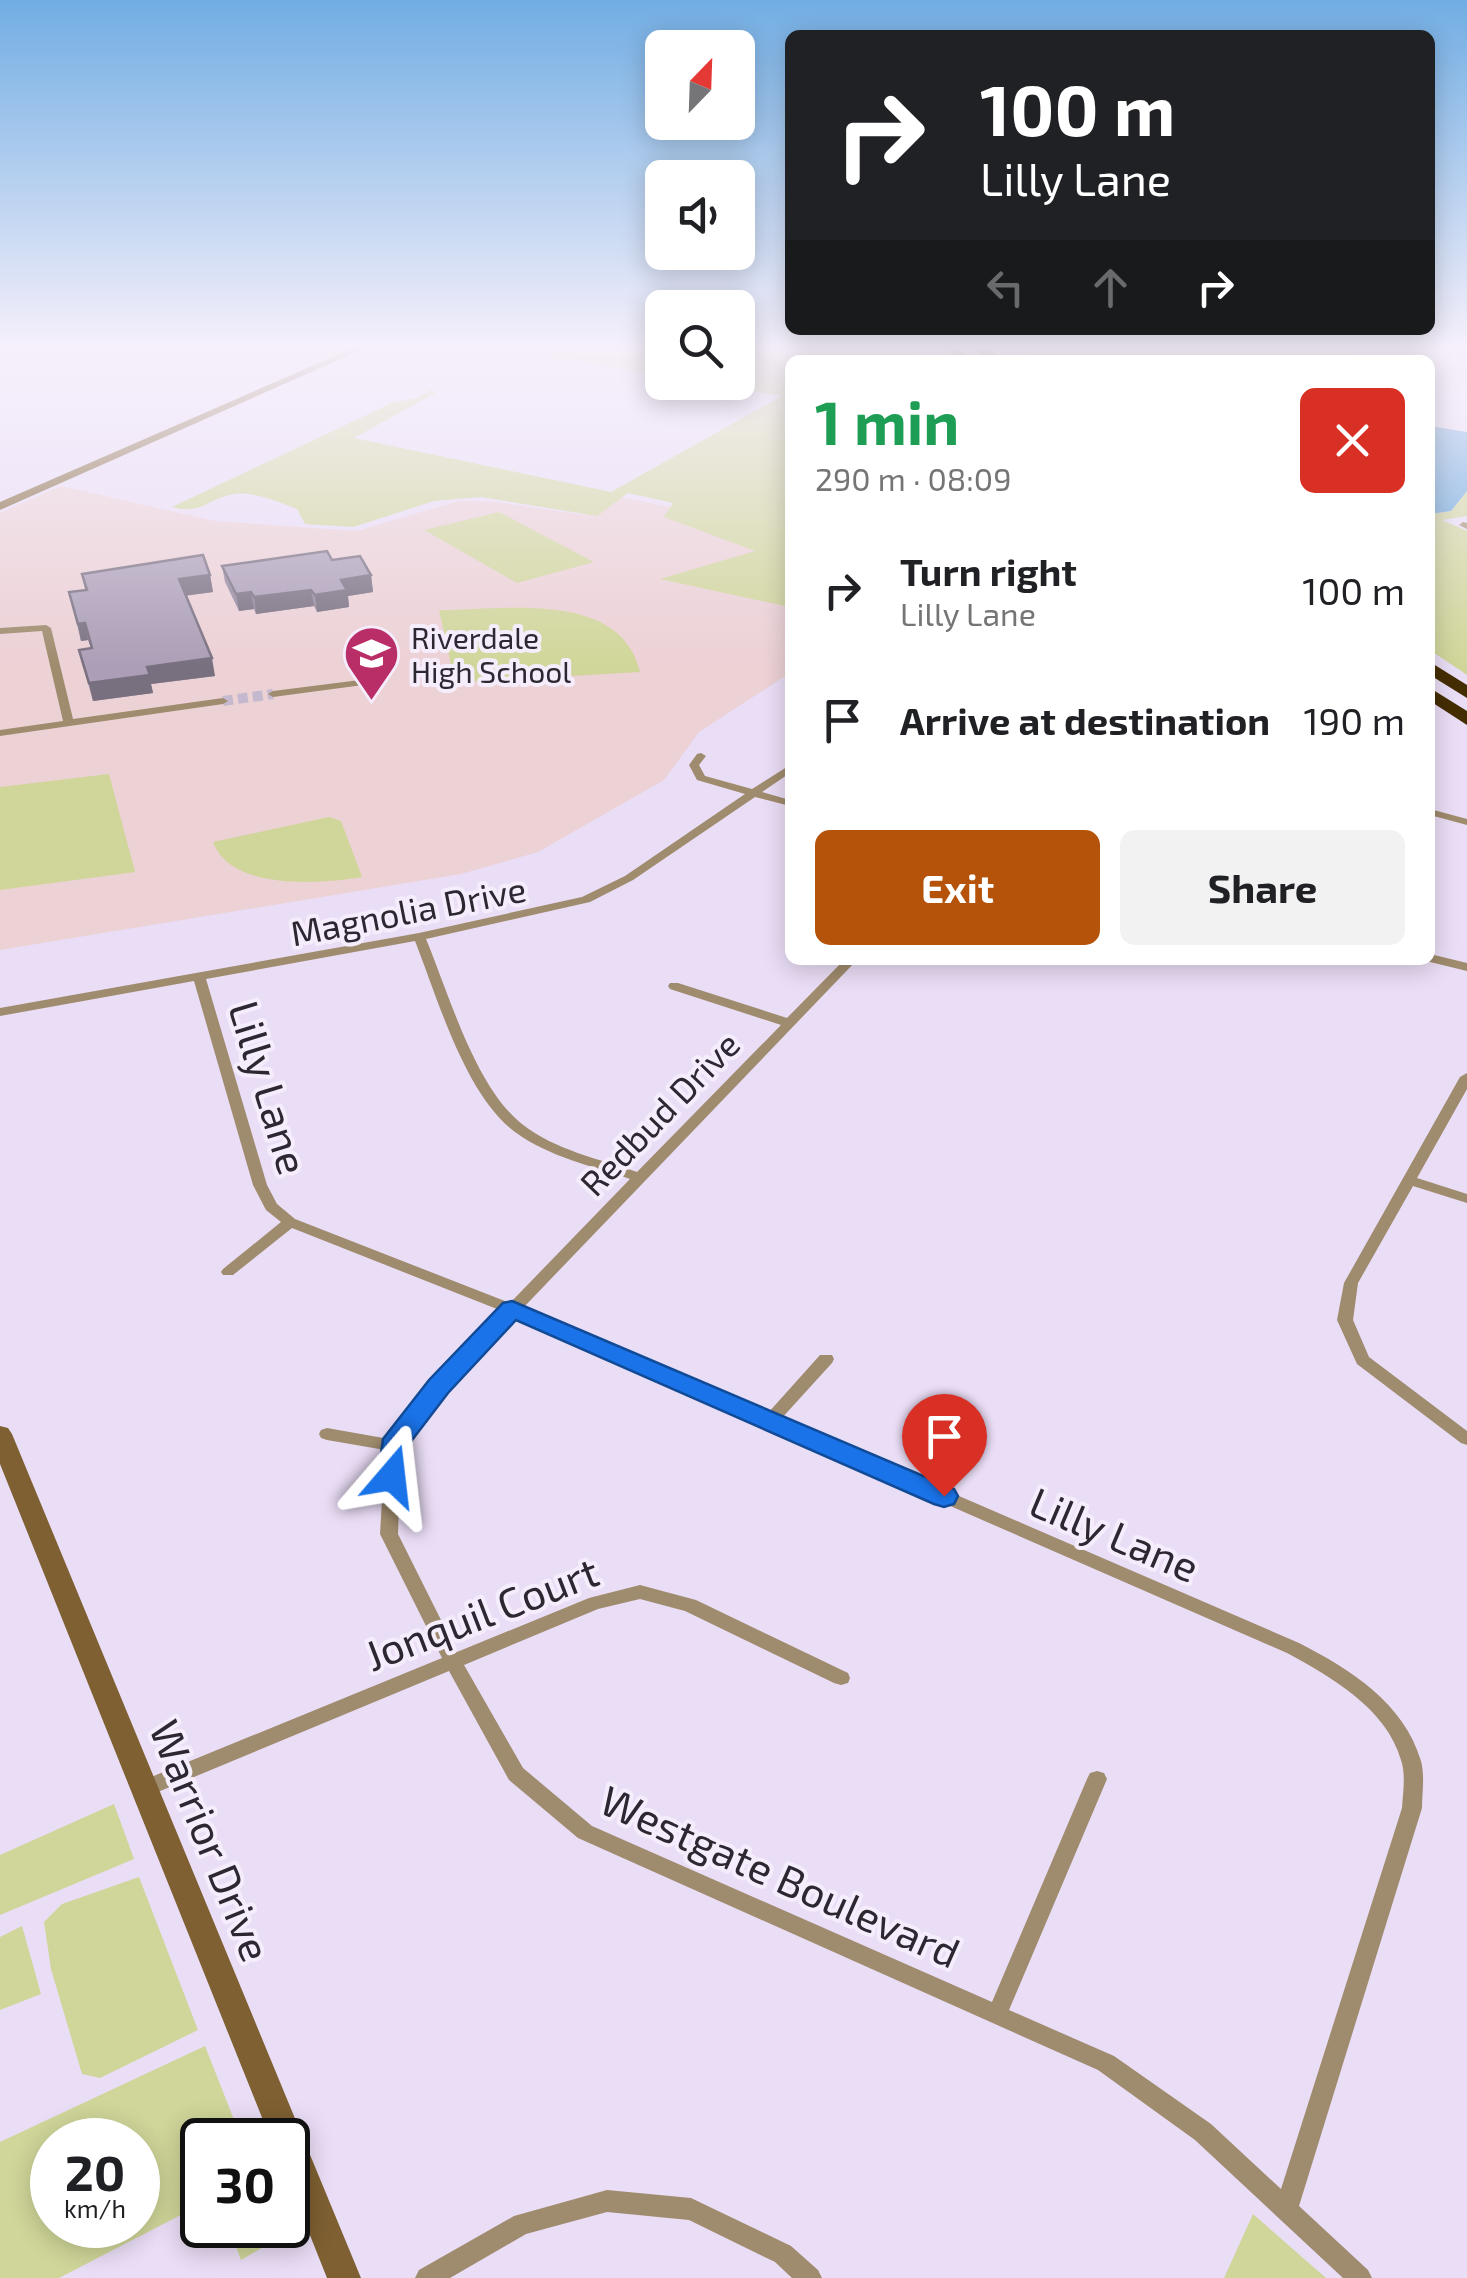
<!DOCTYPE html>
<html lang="en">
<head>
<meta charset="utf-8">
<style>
  :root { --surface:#fff; --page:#f2f2f2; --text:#202124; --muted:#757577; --accent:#b45309 }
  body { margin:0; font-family:"Exo 2",sans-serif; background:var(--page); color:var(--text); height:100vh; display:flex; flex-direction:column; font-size:38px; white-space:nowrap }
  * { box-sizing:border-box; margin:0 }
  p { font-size:32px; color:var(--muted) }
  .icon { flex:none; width:55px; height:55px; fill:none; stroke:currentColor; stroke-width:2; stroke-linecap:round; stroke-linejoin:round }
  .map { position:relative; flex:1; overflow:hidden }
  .drawer { position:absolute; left:785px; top:355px; width:650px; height:610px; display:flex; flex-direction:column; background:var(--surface); border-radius:15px; box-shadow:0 5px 25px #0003 }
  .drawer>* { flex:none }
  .hud { position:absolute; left:785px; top:30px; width:650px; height:305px; border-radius:15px; box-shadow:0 5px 25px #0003; background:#202124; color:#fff; overflow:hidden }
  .needle { width:65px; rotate:23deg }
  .controls { position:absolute; left:645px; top:30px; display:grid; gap:20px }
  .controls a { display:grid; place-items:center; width:110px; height:110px; border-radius:15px; background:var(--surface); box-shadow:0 5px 25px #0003; font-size:50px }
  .speed { position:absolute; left:30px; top:2118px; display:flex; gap:20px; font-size:50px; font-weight:700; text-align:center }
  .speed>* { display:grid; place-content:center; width:130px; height:130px; border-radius:50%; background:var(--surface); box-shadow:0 5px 25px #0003; line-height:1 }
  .speed small { font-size:25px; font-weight:400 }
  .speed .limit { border:5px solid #111; border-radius:15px; background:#fff; color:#111 }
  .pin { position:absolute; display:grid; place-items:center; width:85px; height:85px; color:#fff; margin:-102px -42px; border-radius:50% 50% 50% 0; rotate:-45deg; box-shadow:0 0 10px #0007 }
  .pin .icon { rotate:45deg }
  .me { position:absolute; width:110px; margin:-55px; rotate:17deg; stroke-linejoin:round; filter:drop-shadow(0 0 8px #0008) }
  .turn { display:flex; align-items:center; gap:35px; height:210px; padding:0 30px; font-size:45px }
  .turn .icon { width:130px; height:130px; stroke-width:2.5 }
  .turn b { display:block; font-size:70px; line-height:85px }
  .lanes { display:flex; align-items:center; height:95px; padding:0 30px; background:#0003; justify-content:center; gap:50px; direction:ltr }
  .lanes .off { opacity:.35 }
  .round { display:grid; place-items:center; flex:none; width:105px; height:105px; border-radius:15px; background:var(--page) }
  .summary { display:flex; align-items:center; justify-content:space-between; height:170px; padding:0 30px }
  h1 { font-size:60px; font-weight:700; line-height:75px; color:#1e9e55 }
  .cta { display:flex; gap:20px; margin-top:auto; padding:20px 30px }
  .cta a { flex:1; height:115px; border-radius:15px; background:var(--accent); color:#fff; font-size:40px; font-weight:700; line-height:115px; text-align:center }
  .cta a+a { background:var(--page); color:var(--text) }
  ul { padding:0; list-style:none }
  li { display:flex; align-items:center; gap:30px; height:130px; padding:0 30px }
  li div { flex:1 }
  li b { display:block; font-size:38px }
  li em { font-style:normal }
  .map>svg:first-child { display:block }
  .education { fill:#ecd1d5 }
  .green { fill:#d0d699; fill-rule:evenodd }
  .water { fill:#5fa2db }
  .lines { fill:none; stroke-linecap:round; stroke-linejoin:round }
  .street-tunnel { stroke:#c4b9cf; stroke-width:10; stroke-dasharray:10 5; stroke-linecap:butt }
  .street { fill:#9f8b6d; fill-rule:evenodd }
  .secondary { fill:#7e6032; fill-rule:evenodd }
  .highway { fill:#452d02; fill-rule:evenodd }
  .wall { fill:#93889d }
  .shaded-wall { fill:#786f7f }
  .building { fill:#ab9eb6; stroke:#786f7f; stroke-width:2.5 }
  .route { fill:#1a73e8; stroke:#114b97; stroke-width:2.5 }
  .labels { text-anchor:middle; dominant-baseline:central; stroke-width:8; stroke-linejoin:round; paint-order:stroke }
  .far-poi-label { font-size:30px; fill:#2d2731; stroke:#f5ecfc; text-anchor:start }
  .street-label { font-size:35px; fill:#2d2731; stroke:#f5ecfc }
  .near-street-label { font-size:42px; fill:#2d2731; stroke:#f5ecfc }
</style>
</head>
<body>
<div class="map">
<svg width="1467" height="2278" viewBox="0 0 1467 2278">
  <rect width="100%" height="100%" fill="#eaddf6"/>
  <polygon class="education" points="61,486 215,521 357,531 459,501 496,502 585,515 615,496 790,531 790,673 699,732 664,780 538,852 461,874 0,950 0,513"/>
  <g class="green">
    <polygon points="506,349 662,349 662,375"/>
    <path d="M738 349H907L923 360H790V607L660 579 755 551 664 517 673 503 628 493 597 516 481 497 434 501 353 527 305 524 297 509C278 502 254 491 234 494 207 499 202 515 172 507L392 403 418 398 430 390 437 392 354 438 611 492 782 396 709 383 738 382Z"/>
    <polygon points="1023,349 1357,349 1345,360 1040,360"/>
    <polygon points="1467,491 1467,516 1442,520 1467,531 1467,675 1430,650 1430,514 1451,511"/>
    <polygon points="499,512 594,562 517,583 424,530"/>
    <path d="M439 610C503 610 621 589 640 672L464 682 454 678Z"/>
    <polygon points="109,774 135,872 0,890 0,787"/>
    <path d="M329 817 341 821 362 877C321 884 231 891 213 842Z"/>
    <polygon points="114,1804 134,1859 0,1915 0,1855"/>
    <polygon points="139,1877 198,2030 100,2078 82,2074 51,1969 44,1922 62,1904"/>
    <polygon points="22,1926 41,1994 0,2010 0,1937"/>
    <path d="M205 2046 242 2140H202V2204L59 2278H0V2142ZM52 2140H138V2225H52Z"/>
    <polygon points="1253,2214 1326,2278 1224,2278"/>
    <polygon points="228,2225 274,2225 279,2238 241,2260"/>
  </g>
  <polygon class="water" points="1430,426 1467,432 1467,491 1451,511 1430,514"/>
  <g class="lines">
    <polyline class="street-tunnel" points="223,701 273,694"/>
    <g class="street">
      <polygon points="1463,522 1467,523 1467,529 1459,525"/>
      <polygon points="46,625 51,628 73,719 223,698 228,701 223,704 0,736 0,730 63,721 42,631 0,634 0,628"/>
      <polygon points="360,680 363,681 363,685 273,697 268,694 273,691"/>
      <path d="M701 753 706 756 699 765 705 776 752 789 790 765V773L762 792 790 800V806L755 797 633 880 590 902 426 939C449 994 475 1087 522 1124 555 1150 599 1159 637 1172L781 1025 670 989 668 986 670 983H678L787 1018 844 960H857L523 1308 768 1413 820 1355H832L834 1359 832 1363 781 1419 1299 1643C1350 1669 1404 1703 1421 1761 1425 1776 1422 1793 1422 1808L1299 2206 1368 2270 1372 2278H1343L1195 2140 1098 2070 578 1838 509 1780 449 1671 153 1794 146 1796 139 1794 136 1788 139 1782 442 1658 380 1534 385 1450 327 1440 321 1438 319 1434 321 1430 327 1428 389 1439 432 1382 502 1311 292 1228 233 1275H223L221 1272 223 1269 281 1222 266 1210 253 1185 194 981 0 1016V1008L419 933 582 897 625 876 745 794 697 780 689 765 697 754ZM415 941C438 999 465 1095 515 1132 549 1157 592 1166 630 1179L510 1303 295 1219 277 1204 267 1185 206 979ZM515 1316 1287 1653C1331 1677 1386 1708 1401 1760 1406 1775 1403 1792 1402 1808L1281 2189 1211 2124 1114 2056 1009 2010 1107 1779 1104 1773 1097 1771 1090 1773 1087 1779 992 2002 592 1826 523 1768 464 1665 598 1609 640 1599 685 1611 834 1683 841 1685 848 1683 850 1678 848 1673 696 1600 640 1585 589 1598 457 1652 398 1534 401 1447 444 1390Z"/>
      <polygon points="1430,809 1467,819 1467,825 1430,815"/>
      <polygon points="1430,954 1467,963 1467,971 1426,961 1430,960"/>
      <polygon points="1467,1073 1467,1089 1417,1178 1467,1194 1467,1203 1413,1186 1358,1283 1353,1320 1369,1357 1467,1431 1467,1445 1461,1443 1357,1364 1337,1320 1344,1283 1460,1077"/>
      <polygon points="607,2190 691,2198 791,2246 818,2270 822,2278 792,2278 775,2262 689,2220 607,2212 526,2234 450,2278 415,2278 419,2270 514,2216"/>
    </g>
    <g class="secondary">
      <polygon points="351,349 363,349 0,510 0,502"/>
      <polygon points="0,1426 8,1428 12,1434 361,2278 327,2278 288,2180 288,2140 271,2140 0,1464"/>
    </g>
    <g class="highway">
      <polygon points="945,349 959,349 973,360 959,360"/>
      <polygon points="974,349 988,349 1003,360 988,360"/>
      <polygon points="1430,662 1467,685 1467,698 1430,675"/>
      <polygon points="1430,688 1467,711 1467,725 1430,701"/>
    </g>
  </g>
  <g class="wall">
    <polygon points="332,560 371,575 373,592 348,596 349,607 317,612 314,606 256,614 254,609 239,611 225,582 222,566"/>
    <polygon points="82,574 210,575 213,592 185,596 215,676 151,684 153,693 93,701 79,650 91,648 88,640 81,641 69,592 85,590"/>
  </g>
  <g class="shaded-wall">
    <polygon points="210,575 213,592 181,596 179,579"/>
    <polygon points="371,575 373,592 348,596 349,607 317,612 315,595 341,580"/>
    <polygon points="311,590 314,606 256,614 254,597"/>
    <polygon points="251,592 254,609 239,611 236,594"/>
    <polygon points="85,623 88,640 81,641 78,624"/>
    <polygon points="212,658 215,676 151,684 153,693 93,701 89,683 147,667"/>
  </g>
  <g class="building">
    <polygon points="327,551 332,560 360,556 371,575 341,580 347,590 315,595 311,590 254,597 251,592 236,594 222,566"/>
    <polygon points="203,555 210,575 179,579 212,658 147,667 150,675 89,683 79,650 92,648 85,623 78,624 69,592 87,590 82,574"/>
  </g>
  <linearGradient id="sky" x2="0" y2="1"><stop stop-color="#71ade3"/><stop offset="0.52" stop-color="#f6f0fb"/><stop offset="1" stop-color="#f6f0fb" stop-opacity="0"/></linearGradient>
  <rect width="1467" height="667" fill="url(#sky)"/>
  <polygon class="route" points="512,1301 954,1489 958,1496 954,1504 944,1507 934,1504 516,1320 448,1393 406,1448 401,1483 382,1483 378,1476 383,1439 429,1380 503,1303"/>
  <defs>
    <symbol id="school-pin" viewBox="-11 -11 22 30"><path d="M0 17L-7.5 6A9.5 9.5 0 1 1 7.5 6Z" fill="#b92e67" stroke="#f5ecfc"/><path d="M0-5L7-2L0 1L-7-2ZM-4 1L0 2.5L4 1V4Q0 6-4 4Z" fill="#fff"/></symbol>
  </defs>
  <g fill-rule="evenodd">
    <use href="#school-pin" x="340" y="622" width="63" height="86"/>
  </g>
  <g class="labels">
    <g class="far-poi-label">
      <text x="411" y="637">Riverdale<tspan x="411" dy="34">High School</tspan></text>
    </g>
    <g class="street-label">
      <text transform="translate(408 910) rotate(-11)">Magnolia Drive</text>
      <text transform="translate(659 1113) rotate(-46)">Redbud Drive</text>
    </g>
    <g class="near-street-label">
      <text transform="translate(270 1087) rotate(73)">Lilly Lane</text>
      <text transform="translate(1115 1533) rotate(23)">Lilly Lane</text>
      <text transform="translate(481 1612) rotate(-21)">Jonquil Court</text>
      <text transform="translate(212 1840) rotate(68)">Warrior Drive</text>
      <text transform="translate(781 1875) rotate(24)">Westgate Boulevard</text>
    </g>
  </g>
</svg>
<div class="controls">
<a><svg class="needle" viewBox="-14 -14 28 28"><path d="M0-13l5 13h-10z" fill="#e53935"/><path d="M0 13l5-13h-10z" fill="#757577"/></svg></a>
<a><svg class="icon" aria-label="sound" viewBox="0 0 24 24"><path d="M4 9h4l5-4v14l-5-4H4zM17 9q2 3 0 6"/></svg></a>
<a><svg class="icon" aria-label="search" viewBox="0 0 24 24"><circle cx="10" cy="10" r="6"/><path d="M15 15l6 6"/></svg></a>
</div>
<div class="speed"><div>20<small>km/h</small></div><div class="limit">30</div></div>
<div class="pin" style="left:944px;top:1496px;background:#d93025"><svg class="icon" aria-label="arrive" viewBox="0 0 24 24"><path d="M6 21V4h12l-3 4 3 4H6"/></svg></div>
<svg class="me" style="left:392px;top:1476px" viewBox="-20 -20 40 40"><path d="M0-17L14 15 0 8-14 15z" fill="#1a73e8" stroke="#fff" stroke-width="4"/></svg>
<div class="hud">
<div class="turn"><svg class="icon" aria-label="right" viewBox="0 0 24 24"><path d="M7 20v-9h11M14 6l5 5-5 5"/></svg><div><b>100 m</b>Lilly Lane</div></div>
<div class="lanes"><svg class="icon off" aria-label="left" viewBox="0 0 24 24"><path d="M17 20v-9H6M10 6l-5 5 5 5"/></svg><svg class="icon off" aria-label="ahead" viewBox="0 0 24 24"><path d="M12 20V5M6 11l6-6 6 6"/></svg><svg class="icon" aria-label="right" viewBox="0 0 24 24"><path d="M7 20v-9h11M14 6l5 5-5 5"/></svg></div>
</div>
<section class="drawer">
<div class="summary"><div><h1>1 min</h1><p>290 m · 08:09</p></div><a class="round" style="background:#d93025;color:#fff"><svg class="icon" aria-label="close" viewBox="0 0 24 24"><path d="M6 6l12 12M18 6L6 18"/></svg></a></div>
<ul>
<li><svg class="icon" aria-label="right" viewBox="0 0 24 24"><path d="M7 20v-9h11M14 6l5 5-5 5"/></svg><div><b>Turn right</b><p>Lilly Lane</p></div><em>100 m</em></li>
<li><svg class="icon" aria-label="arrive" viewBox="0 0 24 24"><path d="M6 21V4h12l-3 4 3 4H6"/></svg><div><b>Arrive at destination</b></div><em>190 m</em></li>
</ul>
<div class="cta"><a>Exit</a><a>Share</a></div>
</section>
</div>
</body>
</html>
